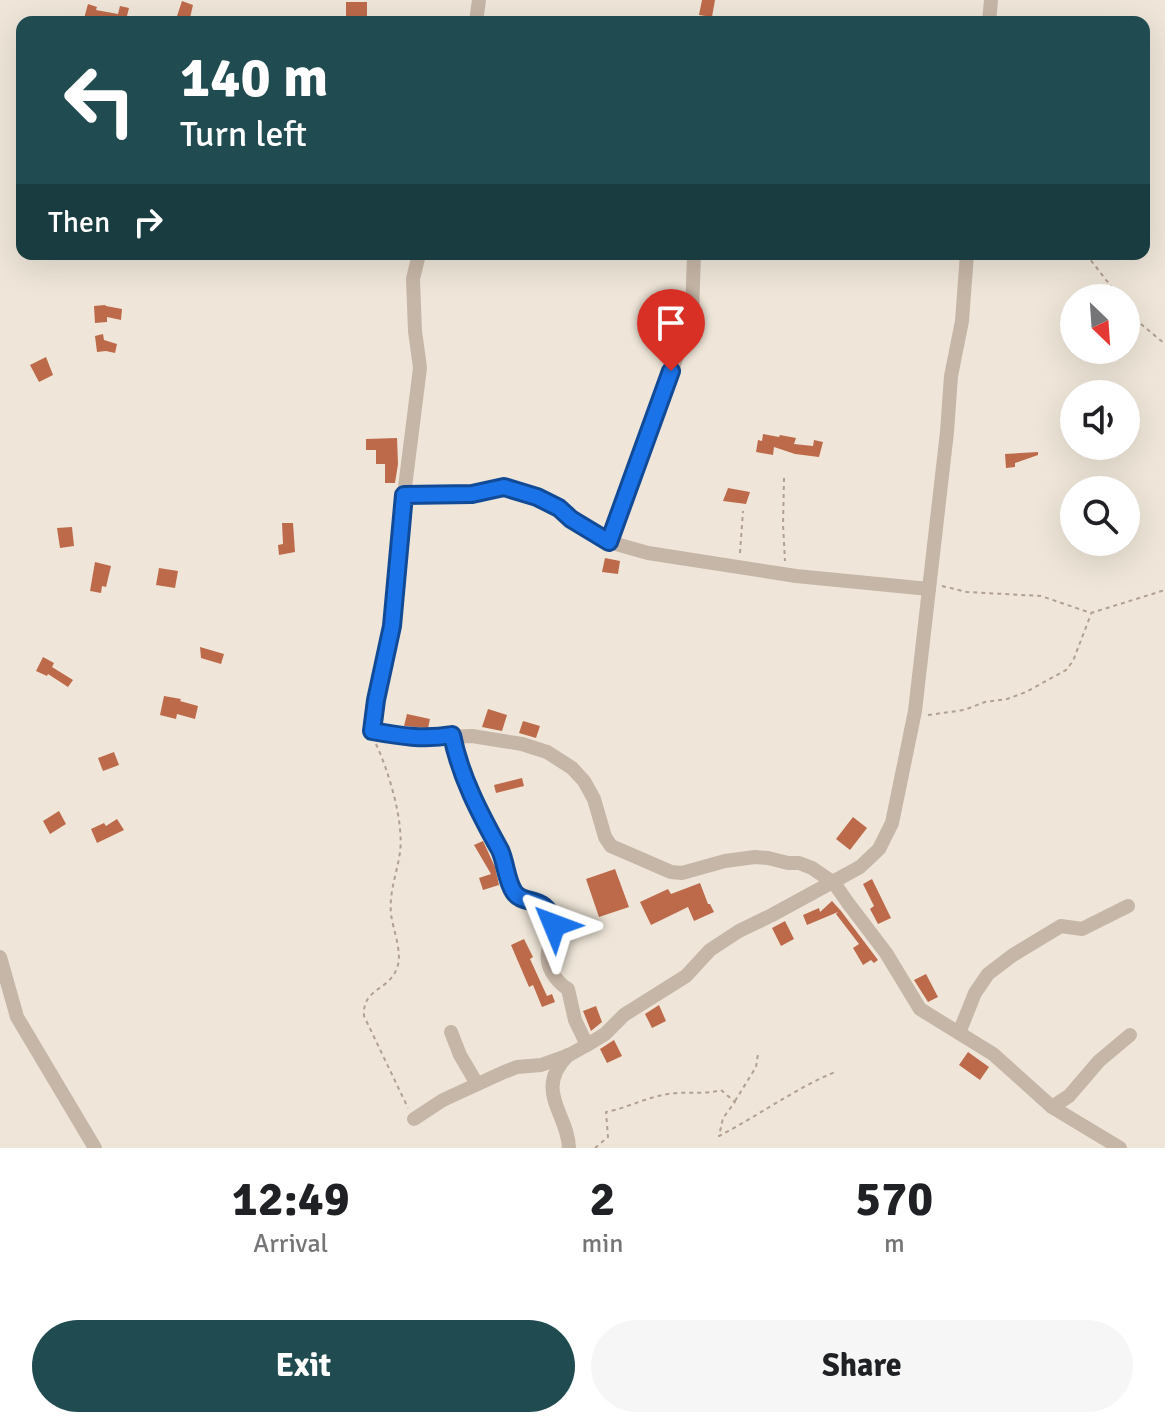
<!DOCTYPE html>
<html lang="en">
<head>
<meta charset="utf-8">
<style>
  :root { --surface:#fff; --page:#f6f6f6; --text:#202124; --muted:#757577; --accent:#204c51 }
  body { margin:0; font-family:Signika,sans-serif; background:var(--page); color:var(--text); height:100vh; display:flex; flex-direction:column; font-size:30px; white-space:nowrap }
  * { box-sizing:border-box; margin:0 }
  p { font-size:26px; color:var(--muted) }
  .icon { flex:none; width:44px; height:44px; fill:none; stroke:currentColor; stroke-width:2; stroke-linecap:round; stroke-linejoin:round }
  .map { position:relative; height:1148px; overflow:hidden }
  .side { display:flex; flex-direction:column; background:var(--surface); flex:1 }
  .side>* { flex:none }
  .top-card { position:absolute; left:16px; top:16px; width:1134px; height:244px; border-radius:16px; box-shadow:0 8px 32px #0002; background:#204c51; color:#fff; overflow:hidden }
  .needle { width:52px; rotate:155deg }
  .tools { position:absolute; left:1060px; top:284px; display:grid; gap:16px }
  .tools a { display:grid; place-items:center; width:80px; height:80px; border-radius:50%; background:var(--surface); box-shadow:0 8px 32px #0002; font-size:40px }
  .pin { position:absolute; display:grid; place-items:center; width:68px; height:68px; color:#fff; margin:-82px -34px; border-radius:50% 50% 50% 0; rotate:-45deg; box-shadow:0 0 8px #0007 }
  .pin .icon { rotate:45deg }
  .me { position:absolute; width:88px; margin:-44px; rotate:314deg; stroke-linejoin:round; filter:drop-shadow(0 0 6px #0008) }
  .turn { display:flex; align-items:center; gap:28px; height:168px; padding:0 32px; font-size:36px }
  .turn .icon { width:104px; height:104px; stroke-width:2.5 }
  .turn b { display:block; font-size:56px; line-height:68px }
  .then { display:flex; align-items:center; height:76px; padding:0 32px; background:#0003; gap:16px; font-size:30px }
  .eta { display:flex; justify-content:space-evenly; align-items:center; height:136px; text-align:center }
  .eta b { font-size:48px; font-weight:800; line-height:56px }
  .primary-button { display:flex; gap:16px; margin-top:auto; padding:16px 32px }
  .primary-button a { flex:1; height:92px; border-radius:48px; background:var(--accent); color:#fff; font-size:32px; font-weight:800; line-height:92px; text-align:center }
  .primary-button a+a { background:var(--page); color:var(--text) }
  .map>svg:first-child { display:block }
  .building { fill:#bd6a4a }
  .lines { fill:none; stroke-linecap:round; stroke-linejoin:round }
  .path { stroke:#b2a091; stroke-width:2; stroke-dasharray:4 4; stroke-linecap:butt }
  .minor { stroke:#c6b6a7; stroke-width:14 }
  .route-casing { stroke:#114b97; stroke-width:20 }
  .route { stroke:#1a73e8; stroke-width:14 }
</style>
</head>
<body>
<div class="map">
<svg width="1165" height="1148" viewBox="0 0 1165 1148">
  <rect width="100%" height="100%" fill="#efe6d9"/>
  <g class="building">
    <polygon points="702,0 715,0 712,17 699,15"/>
    <polygon points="182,1 193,5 189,22 175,22"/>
    <rect x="346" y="2" width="21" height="15"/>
    <polygon points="88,4 97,7 96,10 118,14 120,6 129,8 127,16 137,17 137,22 83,22"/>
    <polygon points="105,305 106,306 122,309 121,320 107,317 107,322 95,323 94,306"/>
    <rect x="652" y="320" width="12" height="18"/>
    <polygon points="103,334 104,340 117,344 115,353 106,351 97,352 95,336"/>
    <polygon points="46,357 53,375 39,382 30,365"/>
    <polygon points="763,434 779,437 780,435 796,438 794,444 813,446 814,440 823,442 819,457 795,454 774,447 773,455 756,452 758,440 762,441"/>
    <polygon points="397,438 398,464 395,483 385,483 385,464 376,464 376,450 366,450 366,439"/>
    <polygon points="1038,452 1038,455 1015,463 1015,467 1006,468 1005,454"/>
    <polygon points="728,488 750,492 746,504 723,501"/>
    <polygon points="282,523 293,523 295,552 279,555 278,545 283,544"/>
    <polygon points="72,527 74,546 60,548 57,528"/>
    <polygon points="605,558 620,561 618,574 602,572"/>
    <polygon points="95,562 111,566 106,587 102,586 101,593 90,591"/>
    <polygon points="159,568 178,571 175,588 156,585"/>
    <polygon points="200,647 224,654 221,664 201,658"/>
    <polygon points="43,657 54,663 52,667 73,680 68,687 48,674 47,676 36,671"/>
    <polygon points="164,696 181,699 180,701 198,706 195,719 177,714 176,719 160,715"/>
    <polygon points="488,709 507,715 502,731 482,727"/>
    <polygon points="407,714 430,719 428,728 404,726"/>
    <polygon points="523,721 540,726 536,738 519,733"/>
    <polygon points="114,752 119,765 103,771 98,758"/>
    <polygon points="522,778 524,786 496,793 494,785"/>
    <polygon points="59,811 66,824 50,834 43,821"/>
    <polygon points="853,817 867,828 850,850 836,839"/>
    <polygon points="117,819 124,830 97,843 91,829 104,823 106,826"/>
    <polygon points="483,841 495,867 499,885 483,890 479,878 491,874 474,845"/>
    <polygon points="615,869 629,907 599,917 586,879"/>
    <polygon points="872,879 891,918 878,924 870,909 874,906 863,884"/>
    <polygon points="700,883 708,904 710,904 714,912 694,921 688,907 651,925 640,902 668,889 671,894"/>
    <polygon points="832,901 841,911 878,960 874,963 871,960 863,965 853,948 859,944 836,914 838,912 807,925 803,915 819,908 820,912"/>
    <polygon points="785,921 794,939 781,946 772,928"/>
    <polygon points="524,939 533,957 530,959 547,996 552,994 555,1002 542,1007 533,985 529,987 511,945"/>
    <polygon points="926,974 938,997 928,1002 914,980"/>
    <polygon points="659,1005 666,1021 652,1028 645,1014"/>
    <polygon points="596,1006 602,1022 591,1031 583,1011"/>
    <polygon points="614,1040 622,1056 607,1063 600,1049"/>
    <polygon points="968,1052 989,1067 980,1080 959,1065"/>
  </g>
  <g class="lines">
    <g class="path">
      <polyline points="1086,254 1120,298"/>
      <polyline points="1126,305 1141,324 1165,344"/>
      <polyline points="784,478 783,524 785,561"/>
      <polyline points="740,553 743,511"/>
      <polyline points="942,586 967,592 1041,596 1091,613 1165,590"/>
      <polyline points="928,715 964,710 985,702 1007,699 1026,692 1066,670 1073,661 1091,614"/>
      <path d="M376 744C389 772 404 822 400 852 397 874 389 891 391 914 393 930 403 953 397 968 389 991 362 988 364 1016L408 1108"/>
      <polyline points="735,1101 756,1067 758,1054"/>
      <path d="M595 1148 608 1137 606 1112C627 1108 647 1097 668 1094 686 1091 703 1095 721 1090L735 1102 723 1118 719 1136C758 1116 794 1089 835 1072"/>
    </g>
    <g class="minor">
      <polyline points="476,22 479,0"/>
      <polyline points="989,22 991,0"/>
      <polyline points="419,254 413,279 415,331 420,368 404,495 392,626 376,700 372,731 418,738 472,736 522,744 547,752 572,768 584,781 594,799 605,837 611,846 671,872 682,873 725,861 755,857 768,858 788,863 799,863 812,868 834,883 848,903 886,953 920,1009 993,1054 1052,1107 1120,1148"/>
      <polyline points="404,495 472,494 504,487 537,497 559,508 571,519 609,542 648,553 796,576 929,589"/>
      <polyline points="609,542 692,315 694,254"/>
      <path d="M452 735C460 776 480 813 499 850 506 862 506 880 513 891 521 904 544 897 552 918 560 936 536 952 555 977 559 982 562 986 568 989L575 1020 587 1045"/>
      <polyline points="0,957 17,1017 95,1148"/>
      <polyline points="451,1032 460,1055 477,1084"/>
      <polyline points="959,1033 975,993 988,974 1013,955 1061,926 1082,929 1128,906"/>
      <path d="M568 1055C533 1091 568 1113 569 1148"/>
      <polyline points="1052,1107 1069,1096 1099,1061 1130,1035"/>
      <polyline points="414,1119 443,1100 504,1072 517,1067 541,1065 569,1055 587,1045 605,1034 624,1015 686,976 710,950 739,931 772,915 860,867 879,849 892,823 915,711 947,432 951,376 962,321 967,254"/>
    </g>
  </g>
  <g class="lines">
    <defs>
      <path id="route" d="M554 925C546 893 524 907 514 892 506 880 506 863 500 850 480 814 460 776 452 735 424 740 400 736 372 731L376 700 392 626 404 495 472 494 504 487 537 497 559 508 571 519 609 542 671 371"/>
    </defs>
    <use href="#route" class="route-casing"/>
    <use href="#route" class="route"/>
  </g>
</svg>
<div class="tools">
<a><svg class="needle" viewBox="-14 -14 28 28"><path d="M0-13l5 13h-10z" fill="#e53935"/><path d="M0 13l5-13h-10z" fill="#757577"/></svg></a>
<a><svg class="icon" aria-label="sound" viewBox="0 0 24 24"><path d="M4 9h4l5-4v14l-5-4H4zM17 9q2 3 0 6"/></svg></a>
<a><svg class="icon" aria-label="search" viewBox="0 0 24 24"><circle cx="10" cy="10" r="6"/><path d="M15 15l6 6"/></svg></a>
</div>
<div class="pin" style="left:671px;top:371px;background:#d93025"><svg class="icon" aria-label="arrive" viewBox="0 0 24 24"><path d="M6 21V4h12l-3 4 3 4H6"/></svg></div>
<svg class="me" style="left:554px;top:925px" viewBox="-20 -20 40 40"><path d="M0-17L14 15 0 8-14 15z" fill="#1a73e8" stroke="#fff" stroke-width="4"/></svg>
<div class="top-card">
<div class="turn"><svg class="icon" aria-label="left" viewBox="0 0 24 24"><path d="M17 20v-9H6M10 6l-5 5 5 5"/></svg><div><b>140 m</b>Turn left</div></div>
<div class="then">Then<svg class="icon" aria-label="right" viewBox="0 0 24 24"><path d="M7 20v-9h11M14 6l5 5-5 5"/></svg></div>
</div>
</div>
<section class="side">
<div class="eta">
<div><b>12:49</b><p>Arrival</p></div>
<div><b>2</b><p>min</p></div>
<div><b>570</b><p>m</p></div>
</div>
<div class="primary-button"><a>Exit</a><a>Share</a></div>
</section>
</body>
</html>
